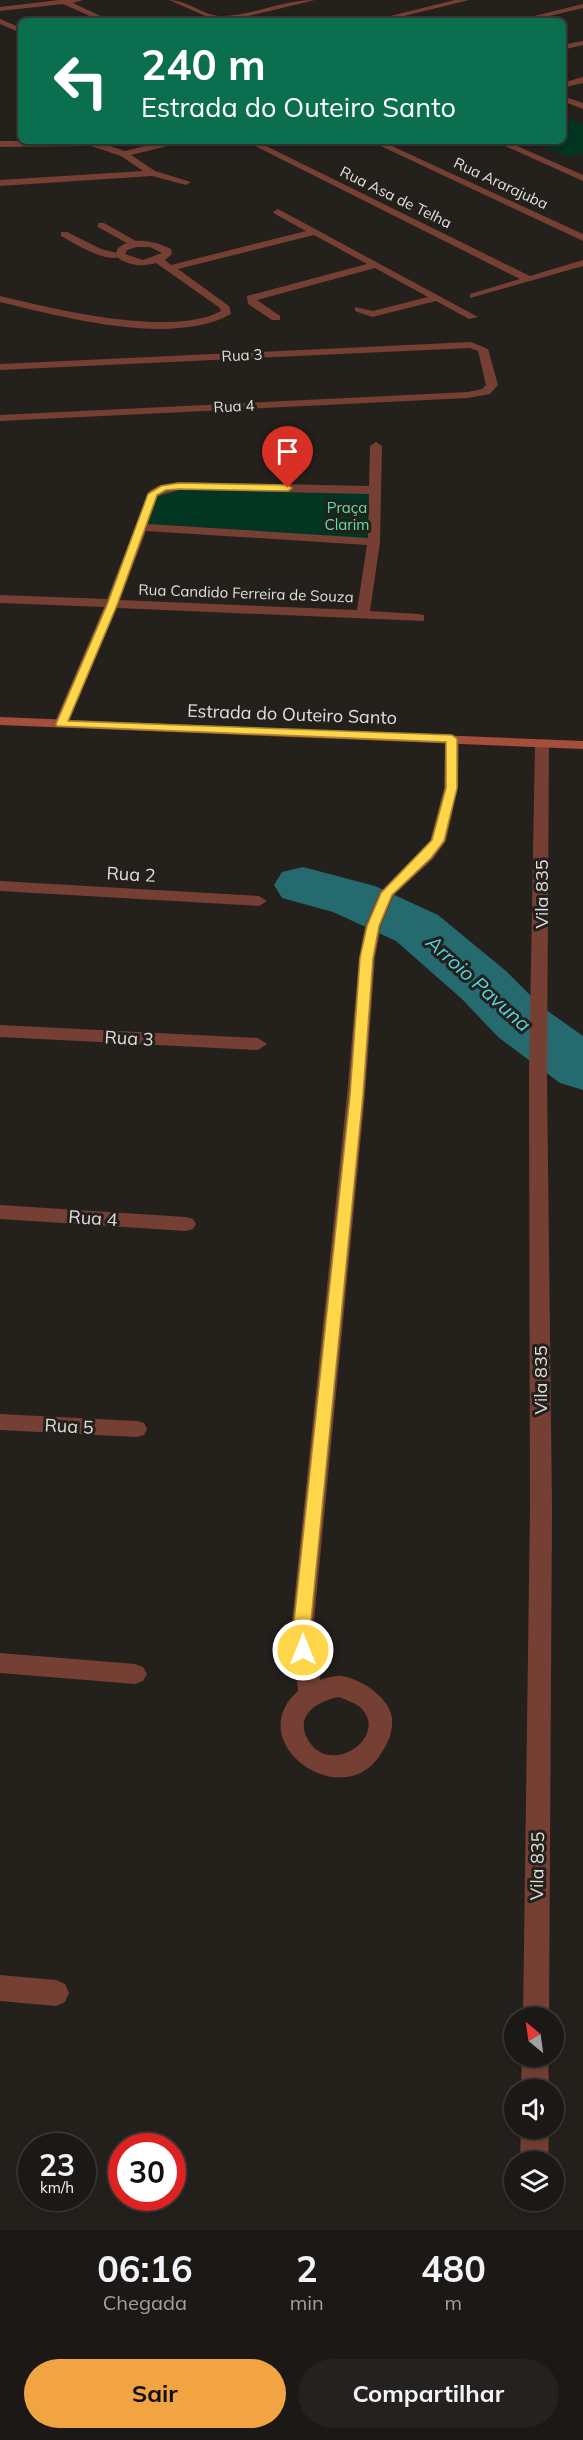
<!DOCTYPE html>
<html lang="pt">
<head>
<meta charset="utf-8">
<style>
  :root { --surface:#1b1815; --page:#24211e; --text:#f1f3f6; --muted:#a0a0a0; --line:#393734; --accent:#f3a442 }
  body { margin:0; font-family:Mulish,sans-serif; background:var(--page); color:var(--text); height:100vh; display:flex; flex-direction:column; font-size:22px; white-space:nowrap }
  * { box-sizing:border-box; margin:0 }
  p { font-size:20px; color:var(--muted) }
  .icon { flex:none; width:33px; height:33px; fill:none; stroke:currentColor; stroke-width:2; stroke-linecap:round; stroke-linejoin:round }
  .map { position:relative; height:2230px; overflow:hidden }
  .sheet { display:flex; flex-direction:column; background:var(--surface); flex:1 }
  .sheet>* { flex:none }
  .hud { position:absolute; left:18px; top:18px; width:548px; height:126px; border-radius:9px; box-shadow:0 3px 9px #0003,0 0 0 2px var(--line); background:#0b6e4f; color:#fff; overflow:hidden }
  .needle { width:39px; rotate:331deg }
  .fabs { position:absolute; left:504px; top:2007px; display:grid; gap:12px }
  .fabs a { display:grid; place-items:center; width:60px; height:60px; border-radius:50%; background:var(--surface); box-shadow:0 3px 9px #0003,0 0 0 2px var(--line); font-size:30px }
  .speed { position:absolute; left:18px; top:2133px; display:flex; gap:12px; font-size:30px; font-weight:700; text-align:center }
  .speed>* { display:grid; place-content:center; width:78px; height:78px; border-radius:50%; background:var(--surface); box-shadow:0 3px 9px #0003,0 0 0 2px var(--line); line-height:1 }
  .speed small { font-size:15px; font-weight:400 }
  .speed .limit { border:9px solid #d22; background:#fff; color:#111 }
  .pin { position:absolute; display:grid; place-items:center; width:51px; height:51px; color:#fff; margin:-62px -26px; border-radius:50% 50% 50% 0; rotate:-45deg; box-shadow:0 0 6px #0007 }
  .pin .icon { rotate:45deg }
  .me { position:absolute; width:66px; margin:-33px; rotate:0deg; stroke-linejoin:round; filter:drop-shadow(0 0 4px #0008) }
  .turn { display:flex; align-items:center; gap:21px; height:126px; padding:0 24px; font-size:27px }
  .turn .icon { width:78px; height:78px; stroke-width:2.5 }
  .turn b { display:block; font-size:42px; line-height:51px }
  .eta { display:flex; justify-content:space-evenly; align-items:center; height:102px; text-align:center }
  .eta b { font-size:36px; font-weight:700; line-height:42px }
  .button { display:flex; gap:12px; margin-top:auto; padding:12px 24px }
  .button a { flex:1; height:69px; border-radius:36px; background:var(--accent); color:#111; font-size:24px; font-weight:700; line-height:69px; text-align:center }
  .button a+a { background:var(--page); color:var(--text) }
  .map>svg:first-child { display:block }
  .green { fill:#023622 }
  .lines { fill:none; stroke-linecap:round; stroke-linejoin:round }
  .river { fill:#246a6f; fill-rule:evenodd }
  .lane { fill:#753f34; fill-rule:evenodd }
  .street { fill:#753f34; fill-rule:evenodd }
  .secondary { fill:#a44e3c; fill-rule:evenodd }
  .route { fill:#ffd54a; stroke:#a68a30; stroke-width:1.5 }
  .labels { text-anchor:middle; dominant-baseline:central; stroke-width:6; stroke-linejoin:round; paint-order:stroke }
  .far-street-label { font-size:15px; fill:#e1ddda; stroke:#24201c }
  .far-park-label { font-size:15px; fill:#5ce1a6; stroke:#24201c }
  .street-label { font-size:18px; fill:#e1ddda; stroke:#24201c }
  .water-label { font-size:20px; font-style:italic; fill:#51d7e1; stroke:#24201c }
</style>
</head>
<body>
<div class="map">
<svg width="583" height="2230" viewBox="0 0 583 2230">
  <rect width="100%" height="100%" fill="#24201c"/>
  <g class="green">
    <polygon points="563,117 583,125 583,153 569,157 533,141 562,141"/>
    <polygon points="158,490 374,490 374,542 140,527"/>
  </g>
  <g class="lines">
    <polygon class="river" points="303,867 375,886 438,915 506,971 542,1007 583,1036 583,1090 560,1083 498,1037 462,999 396,941 333,912 282,898 274,885 282,872"/>
    <g class="lane">
      <polygon points="98,223 104,223 141,244 132,246 98,227"/>
      <path d="M61 232H67L101 249 125 255C110 266 75 244 61 236Z"/>
    </g>
    <g class="street">
      <polygon points="59,0 83,0 73,3 111,21 101,21 63,4 0,11 0,7"/>
      <path d="M169 0C188 0 205 17 222 16 254 15 283 0 315 0L228 21H217Z"/>
      <polygon points="455,0 469,0 384,21 370,21"/>
      <polygon points="583,4 583,8 528,21 514,21"/>
      <polygon points="0,19 21,28 21,33 0,24"/>
      <polygon points="583,41 583,45 562,50 562,45"/>
      <polygon points="583,77 583,83 562,88 562,83"/>
      <polygon points="562,96 583,103 583,109 562,101"/>
      <polygon points="0,141 95,141 125,151 165,141 169,144 168,146 131,155 155,171 191,182 186,185 152,176 0,186 0,180 143,171 121,156 91,146 0,147"/>
      <polygon points="245,141 256,141 530,276 583,260 583,266 470,298 470,294 520,279"/>
      <polygon points="370,141 381,141 583,234 583,241"/>
      <polygon points="494,141 506,141 583,175 583,181"/>
      <path d="M278 209 478 317 469 319 436 301 372 317 355 311V307L373 311 428 297 375 268 257 300 280 316V320H272L248 304 247 296 367 264 314 235 178 269 229 306 231 314C172 347 63 317 0 302V296C54 309 172 338 221 311L220 308 156 263C142 267 126 266 115 255L118 248C134 236 154 241 171 249L172 254 165 260 171 265 306 231 275 214 273 212ZM137 247H150L162 253 143 260 125 254 127 250Z"/>
      <polygon points="471,342 488,349 498,385 490,394 468,398 0,421 0,415 468,392 482,389 486,385 478,351 470,348 0,370 0,364"/>
      <path d="M376 442 382 446 380 542 370 611 419 614 424 615V621L117 608 68 724 66 727H56L54 724 104 607 0 603V595L107 599 149 491 160 485 179 482 369 486 370 446ZM179 490 369 494 368 538 148 524 158 496ZM146 531 367 545 357 610 120 600Z"/>
      <path d="M452 735 459 739 458 788 446 841 433 859 394 895 381 926 375 958 365 1095 313 1631 320 1680C327 1678 335 1675 342 1676 361 1679 389 1697 392 1718 393 1731 389 1741 382 1752 345 1817 239 1743 298 1691L291 1631 347 1095 359 958 365 926 379 893 430 841 444 788 445 739ZM339 1697C346 1700 355 1703 360 1707 392 1737 326 1781 306 1736 296 1713 321 1700 339 1697Z"/>
      <polygon points="542,739 549,743 547,1076 552,1509 549,2018 523,2018 530,1509 529,1076 535,743"/>
      <polygon points="0,881 259,896 267,901 259,906 0,891"/>
      <polygon points="0,1025 258,1038 267,1044 258,1050 0,1037"/>
      <polygon points="0,1205 186,1217 193,1219 196,1224 193,1229 186,1231 0,1219"/>
      <polygon points="0,1414 137,1421 144,1423 147,1429 144,1435 137,1437 0,1430"/>
      <polygon points="0,1653 135,1664 143,1667 147,1674 143,1681 135,1684 0,1673"/>
      <polygon points="0,1975 56,1980 65,1984 69,1993 65,2002 56,2006 0,2001"/>
      <polygon points="522,2056 548,2056 549,2090 521,2090"/>
      <polygon points="521,2128 549,2128 548,2162 520,2162"/>
    </g>
    <polygon class="secondary" points="0,717 583,741 583,749 0,725"/>
  </g>
  <polygon class="route" points="179,483 288,485 292,488 288,491 179,489 166,490 157,495 117,605 68,721 452,735 457,739 457,788 444,841 431,858 392,895 379,926 373,958 363,1095 310,1631 311,1650 309,1656 303,1658 297,1656 293,1631 350,1095 360,958 367,926 381,893 432,840 446,788 446,742 57,726 56,724 107,605 148,494 161,486"/>
  <g class="labels">
    <g class="far-street-label">
      <text transform="translate(501 183) rotate(25)">Rua Ararajuba</text>
      <text transform="translate(396 197) rotate(26)">Rua Asa de Telha</text>
      <text transform="translate(242 355) rotate(-3)">Rua 3</text>
      <text transform="translate(234 406) rotate(-3)">Rua 4</text>
      <text transform="translate(246 593) rotate(2)">Rua Candido Ferreira de Souza</text>
    </g>
    <g class="far-park-label">
      <text x="347" y="507">Praça<tspan x="347" dy="17">Clarim</tspan></text>
    </g>
    <g class="street-label">
      <text transform="translate(292 714) rotate(2)">Estrada do Outeiro Santo</text>
      <text transform="translate(131 874) rotate(3)">Rua 2</text>
      <text transform="translate(541 894) rotate(-90)">Vila 835</text>
      <text transform="translate(129 1038) rotate(3)">Rua 3</text>
      <text transform="translate(93 1218) rotate(4)">Rua 4</text>
      <text transform="translate(540 1380) rotate(-90)">Vila 835</text>
      <text transform="translate(69 1426) rotate(3)">Rua 5</text>
      <text transform="translate(537 1866) rotate(-89)">Vila 835</text>
    </g>
    <g class="water-label">
      <text transform="translate(479 983) rotate(42)">Arroio Pavuna</text>
    </g>
  </g>
</svg>
<div class="fabs">
<a><svg class="needle" viewBox="-14 -14 28 28"><path d="M0-13l5 13h-10z" fill="#e53935"/><path d="M0 13l5-13h-10z" fill="#a0a0a0"/></svg></a>
<a><svg class="icon" aria-label="sound" viewBox="0 0 24 24"><path d="M4 9h4l5-4v14l-5-4H4zM17 9q2 3 0 6"/></svg></a>
<a><svg class="icon" aria-label="layers" viewBox="0 0 24 24"><path d="M12 4l9 5-9 5-9-5zM3 14l9 5 9-5"/></svg></a>
</div>
<div class="speed"><div>23<small>km/h</small></div><div class="limit">30</div></div>
<div class="pin" style="left:288px;top:488px;background:#d93025"><svg class="icon" aria-label="arrive" viewBox="0 0 24 24"><path d="M6 21V4h12l-3 4 3 4H6"/></svg></div>
<svg class="me" style="left:303px;top:1650px" viewBox="-20 -20 40 40"><circle r="17" fill="#ffd54a" stroke="#fff" stroke-width="3"/><path d="M0-11L8 9 0 5-8 9z" fill="#fff"/></svg>
<div class="hud">
<div class="turn"><svg class="icon" aria-label="left" viewBox="0 0 24 24"><path d="M17 20v-9H6M10 6l-5 5 5 5"/></svg><div><b>240 m</b>Estrada do Outeiro Santo</div></div>
</div>
</div>
<section class="sheet">
<div class="eta">
<div><b>06:16</b><p>Chegada</p></div>
<div><b>2</b><p>min</p></div>
<div><b>480</b><p>m</p></div>
</div>
<div class="button"><a>Sair</a><a>Compartilhar</a></div>
</section>
</body>
</html>
